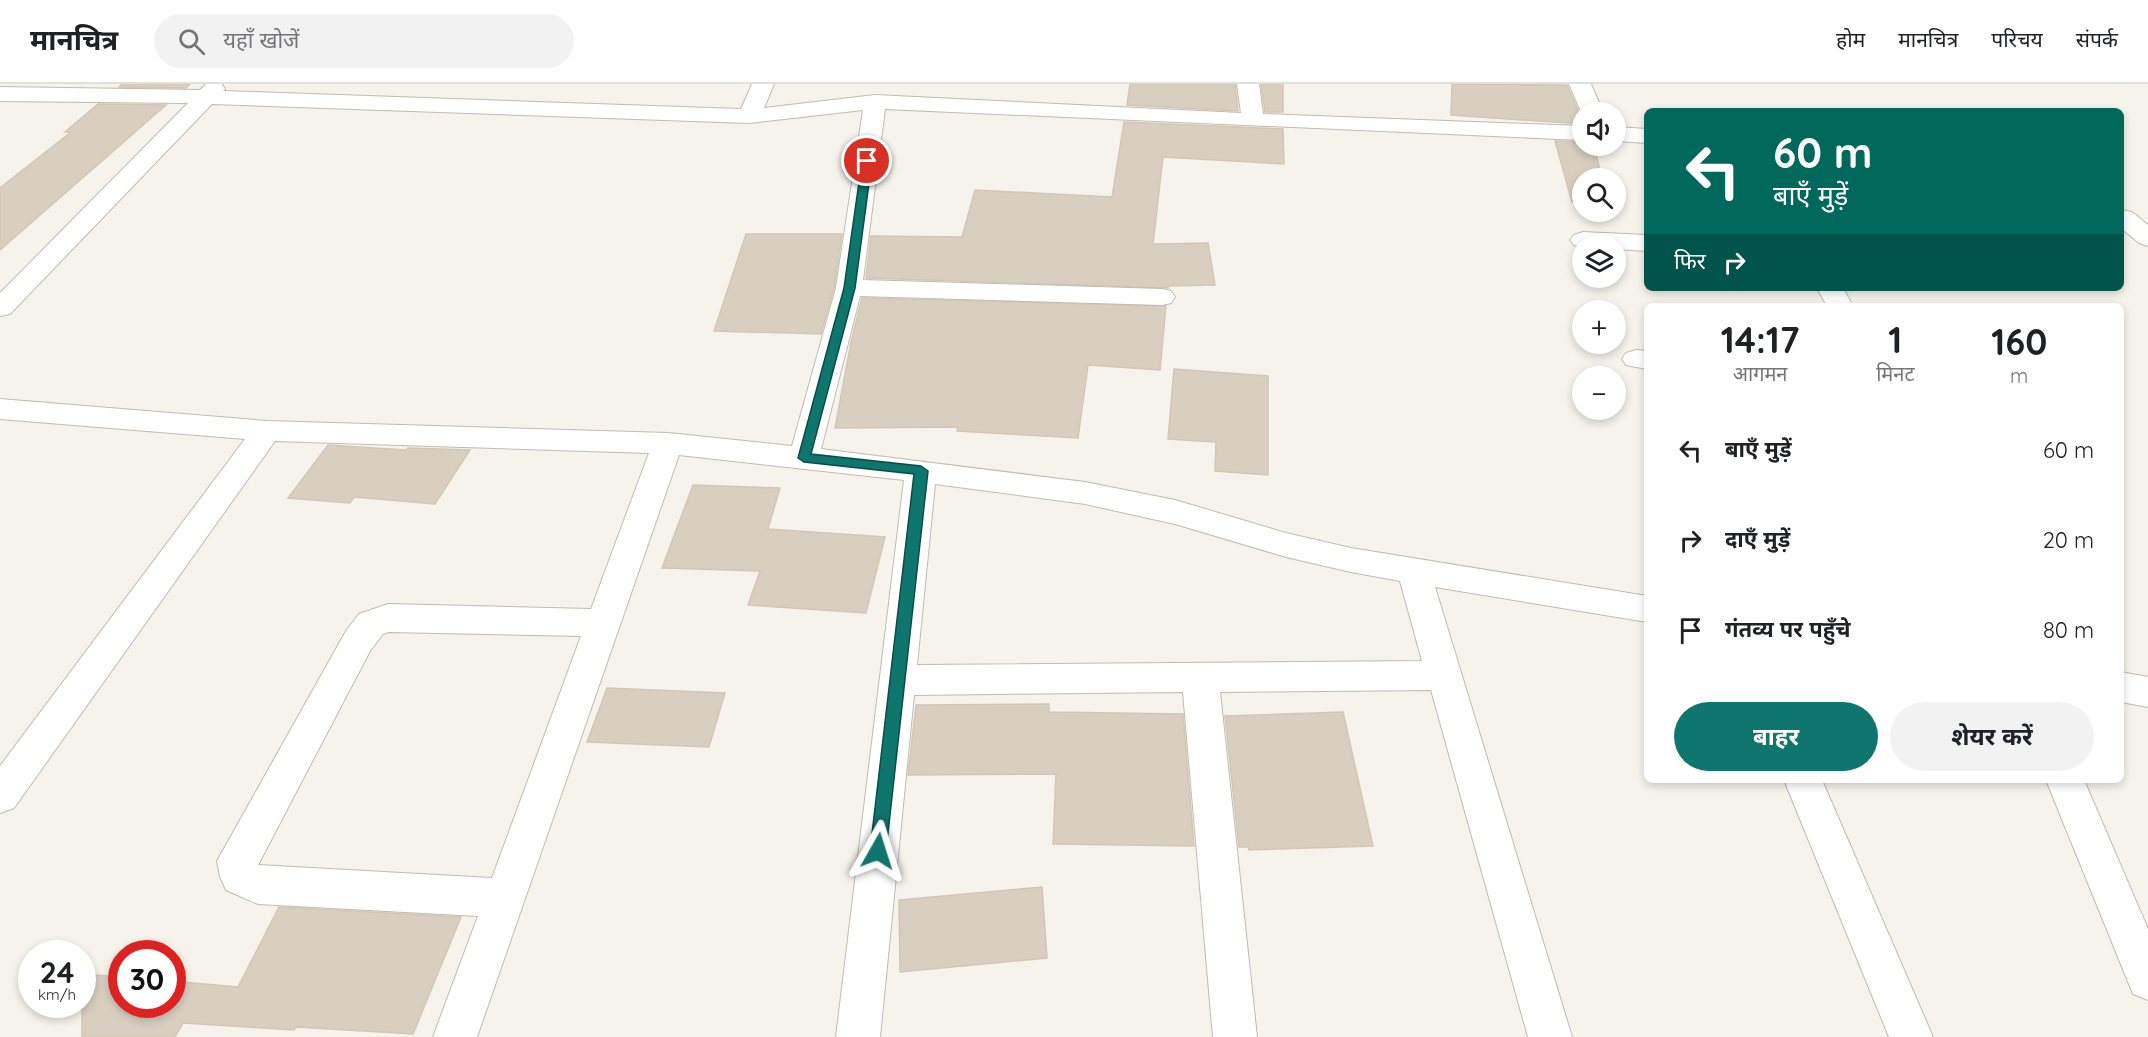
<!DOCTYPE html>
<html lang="hi">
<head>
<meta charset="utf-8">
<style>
  :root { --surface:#fff; --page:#f2f2f2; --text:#202124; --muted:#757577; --line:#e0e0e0; --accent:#0f766e }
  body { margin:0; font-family:Quicksand,"Noto Sans Devanagari",sans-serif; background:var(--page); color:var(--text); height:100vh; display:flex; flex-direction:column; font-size:22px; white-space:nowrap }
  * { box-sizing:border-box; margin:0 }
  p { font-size:20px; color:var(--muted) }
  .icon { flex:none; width:33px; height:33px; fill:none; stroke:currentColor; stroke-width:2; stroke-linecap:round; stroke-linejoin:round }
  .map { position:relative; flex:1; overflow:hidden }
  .sheet { position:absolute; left:1644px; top:219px; width:480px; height:480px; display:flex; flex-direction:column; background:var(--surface); border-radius:9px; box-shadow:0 3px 9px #0003 }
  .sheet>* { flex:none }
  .banner { position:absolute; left:1644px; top:24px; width:480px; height:183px; border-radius:9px; box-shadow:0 3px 9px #0003; background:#00695c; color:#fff; overflow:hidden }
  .buttons { position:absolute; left:1572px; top:18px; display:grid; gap:12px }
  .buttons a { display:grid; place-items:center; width:54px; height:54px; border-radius:50%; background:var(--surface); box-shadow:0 3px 9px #0003; font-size:30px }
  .speed { position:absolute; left:18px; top:856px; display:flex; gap:12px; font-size:30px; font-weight:700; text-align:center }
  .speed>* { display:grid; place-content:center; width:78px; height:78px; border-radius:50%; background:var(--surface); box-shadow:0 3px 9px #0003; line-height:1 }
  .speed small { font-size:15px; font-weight:400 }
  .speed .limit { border:9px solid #d22; background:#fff; color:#111 }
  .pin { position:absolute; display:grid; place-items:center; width:51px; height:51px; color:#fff; margin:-26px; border:3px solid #fff; border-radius:50%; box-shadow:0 2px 6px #0007 }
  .me { position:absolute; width:66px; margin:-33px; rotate:6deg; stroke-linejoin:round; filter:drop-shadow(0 0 4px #0008) }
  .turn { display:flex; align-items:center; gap:21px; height:126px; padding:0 30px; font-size:27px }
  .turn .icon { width:78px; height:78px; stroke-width:2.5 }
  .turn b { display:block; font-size:42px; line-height:51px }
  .then { display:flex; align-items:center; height:57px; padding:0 30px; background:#0003; gap:12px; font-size:22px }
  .eta { display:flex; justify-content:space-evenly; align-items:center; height:102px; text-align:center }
  .eta b { font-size:36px; font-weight:700; line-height:42px }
  .button { display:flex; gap:12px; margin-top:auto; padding:12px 30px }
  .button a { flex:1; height:69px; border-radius:36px; background:var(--accent); color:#fff; font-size:24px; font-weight:700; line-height:69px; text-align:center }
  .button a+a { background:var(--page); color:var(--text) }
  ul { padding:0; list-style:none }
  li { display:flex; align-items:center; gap:18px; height:90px; padding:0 30px }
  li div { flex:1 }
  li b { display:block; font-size:22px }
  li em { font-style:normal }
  header { display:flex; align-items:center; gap:36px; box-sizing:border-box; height:84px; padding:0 30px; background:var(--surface); border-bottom:2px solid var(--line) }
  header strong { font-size:28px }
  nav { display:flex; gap:33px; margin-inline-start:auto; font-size:21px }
  .search { width:420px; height:54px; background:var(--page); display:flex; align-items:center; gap:15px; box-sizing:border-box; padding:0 21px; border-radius:33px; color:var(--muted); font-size:22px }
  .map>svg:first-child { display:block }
  .building { fill:#d8cfc1; stroke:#d3c7b4; stroke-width:1.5 }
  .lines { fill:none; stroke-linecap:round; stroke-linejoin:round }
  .minor-casing { stroke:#c2bbae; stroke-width:2 }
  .minor { fill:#fff; fill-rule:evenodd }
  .route { fill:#0f766e; stroke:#0a4d48; stroke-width:1.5 }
</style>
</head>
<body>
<header>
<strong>मानचित्र</strong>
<div class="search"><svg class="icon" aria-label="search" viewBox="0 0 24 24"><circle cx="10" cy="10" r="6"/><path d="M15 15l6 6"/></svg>यहाँ खोजें</div>
<nav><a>होम</a><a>मानचित्र</a><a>परिचय</a><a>संपर्क</a></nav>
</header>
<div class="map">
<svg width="2148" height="953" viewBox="0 0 2148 953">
  <rect width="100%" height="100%" fill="#f6f3ec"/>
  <g class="building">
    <polygon points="122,0 190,0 186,4 119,3"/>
    <polygon points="1130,0 1235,0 1238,27 1127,21"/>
    <polygon points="1261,0 1283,0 1283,28 1265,28"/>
    <polygon points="1452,0 1567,1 1580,31 1582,32 1582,40 1451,31"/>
    <polygon points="98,20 166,21 0,166 0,104 71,48 65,48"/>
    <polygon points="1124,38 1283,45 1284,80 1163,73 1153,160 1208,159 1215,201 1168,202 1168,204 866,194 871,152 962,153 975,106 1112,113"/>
    <polygon points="1555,57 1582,58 1582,62 1594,62 1602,94 1582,94 1582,116 1572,118"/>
    <polygon points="746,150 842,150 834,204 821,250 714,247"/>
    <polygon points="862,214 1166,222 1160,286 1088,281 1078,354 957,347 958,343 835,344 851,258"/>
    <polygon points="1174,285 1268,292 1268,391 1215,387 1216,358 1168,355"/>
    <polygon points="328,361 406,366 408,364 470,366 435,420 354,413 350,419 288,414"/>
    <polygon points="693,401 780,404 768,445 885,453 866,529 748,521 760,487 662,484"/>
    <polygon points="607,604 725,609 709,663 587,658"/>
    <polygon points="1049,620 1049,628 1183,630 1194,762 1053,760 1056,690 908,691 916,621"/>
    <polygon points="1343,628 1373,762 1249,766 1248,763 1239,763 1225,632"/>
    <polygon points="1042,803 1047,874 900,888 899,816"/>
    <polygon points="279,823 461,833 413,950 296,943 294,946 183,939 175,953 82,953 82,890 122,893 122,921 172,921 172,897 238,903"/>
  </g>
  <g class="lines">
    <defs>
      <g id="minor">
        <path d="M206 0H222L225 5 223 7 741 25 752 0H774L764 24 875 11 1241 29 1237 0H1259L1263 30 1582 42V56L885 25 863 196 1162 205 1171 207 1175 213 1171 219 1162 221 860 212 821 365 1085 398 1175 416 1286 449 1351 464 1647 512V538L1435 503 1572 953H1528L1431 606 1220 608 1257 953H1213L1183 608 914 611 880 953H836L904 396 679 371 477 953H433L478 832 258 820 226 806 220 793 217 777 346 547 359 530 388 520 591 525 649 369 275 357 14 724 0 729V682L245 355 0 335V315L267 337 668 349 792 362 836 204 863 26 749 39 212 20 10 230 0 232V209L188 19 0 17V3L200 6ZM935 400 1085 420 1175 440 1286 473 1351 488 1400 497 1422 577 917 581ZM389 548 581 552 492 794 258 781 370 567 383 550Z"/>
        <polygon points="1569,0 1591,0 1603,28 1582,28 1582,30"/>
        <polygon points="1616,43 1647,45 1647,59 1616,57"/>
        <polygon points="2121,126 2132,128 2148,141 2148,162 2139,159 2121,144"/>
        <polygon points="1583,148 1647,151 1647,167 1616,165 1616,160 1582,160 1582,163 1574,161 1570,156 1574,151"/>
        <polygon points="1817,204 1843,204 1853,222 1827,222"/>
        <polygon points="1636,266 1647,267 1647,285 1626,281 1622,275 1626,269"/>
        <polygon points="2121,588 2148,593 2148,623 2121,618"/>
        <polygon points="1784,696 1822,696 1933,953 1889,953"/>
        <polygon points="2046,696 2084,696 2148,845 2148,916 2133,910"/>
      </g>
    </defs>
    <use href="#minor" class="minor-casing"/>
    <use href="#minor" class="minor"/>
  </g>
  <polygon class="route" points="867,74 872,77 855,204 811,370 921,382 928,387 886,767 884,773 878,775 872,773 870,767 914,390 804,378 798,374 844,204 862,77"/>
</svg>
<div class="buttons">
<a><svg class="icon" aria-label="sound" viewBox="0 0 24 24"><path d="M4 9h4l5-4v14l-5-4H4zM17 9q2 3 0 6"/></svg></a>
<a><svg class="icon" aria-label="search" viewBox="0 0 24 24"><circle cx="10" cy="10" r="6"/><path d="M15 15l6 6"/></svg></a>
<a><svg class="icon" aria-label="layers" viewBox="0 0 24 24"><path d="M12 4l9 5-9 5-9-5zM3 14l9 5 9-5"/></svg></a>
<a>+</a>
<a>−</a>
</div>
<div class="speed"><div>24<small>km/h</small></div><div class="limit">30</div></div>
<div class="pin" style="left:867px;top:77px;background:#d93025"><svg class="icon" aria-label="arrive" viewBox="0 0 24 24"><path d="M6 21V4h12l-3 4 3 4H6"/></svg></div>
<svg class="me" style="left:878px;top:767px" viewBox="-20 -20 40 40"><path d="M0-17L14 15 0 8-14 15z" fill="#0f766e" stroke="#fff" stroke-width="4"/></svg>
<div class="banner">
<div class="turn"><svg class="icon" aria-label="left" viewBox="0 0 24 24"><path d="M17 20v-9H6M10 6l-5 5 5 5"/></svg><div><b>60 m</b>बाएँ मुड़ें</div></div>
<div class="then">फिर<svg class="icon" aria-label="right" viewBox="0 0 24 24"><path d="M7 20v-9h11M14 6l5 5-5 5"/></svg></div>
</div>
<section class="sheet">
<div class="eta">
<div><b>14:17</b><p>आगमन</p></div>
<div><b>1</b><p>मिनट</p></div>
<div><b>160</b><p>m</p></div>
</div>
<ul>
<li><svg class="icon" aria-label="left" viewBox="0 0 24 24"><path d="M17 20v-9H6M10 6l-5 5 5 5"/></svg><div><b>बाएँ मुड़ें</b></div><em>60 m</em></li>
<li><svg class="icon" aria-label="right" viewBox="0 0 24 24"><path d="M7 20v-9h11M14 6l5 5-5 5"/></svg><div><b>दाएँ मुड़ें</b></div><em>20 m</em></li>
<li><svg class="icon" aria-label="arrive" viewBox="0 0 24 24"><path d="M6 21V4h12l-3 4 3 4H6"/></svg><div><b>गंतव्य पर पहुँचे</b></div><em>80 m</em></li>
</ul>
<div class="button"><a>बाहर</a><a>शेयर करें</a></div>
</section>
</div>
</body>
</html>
